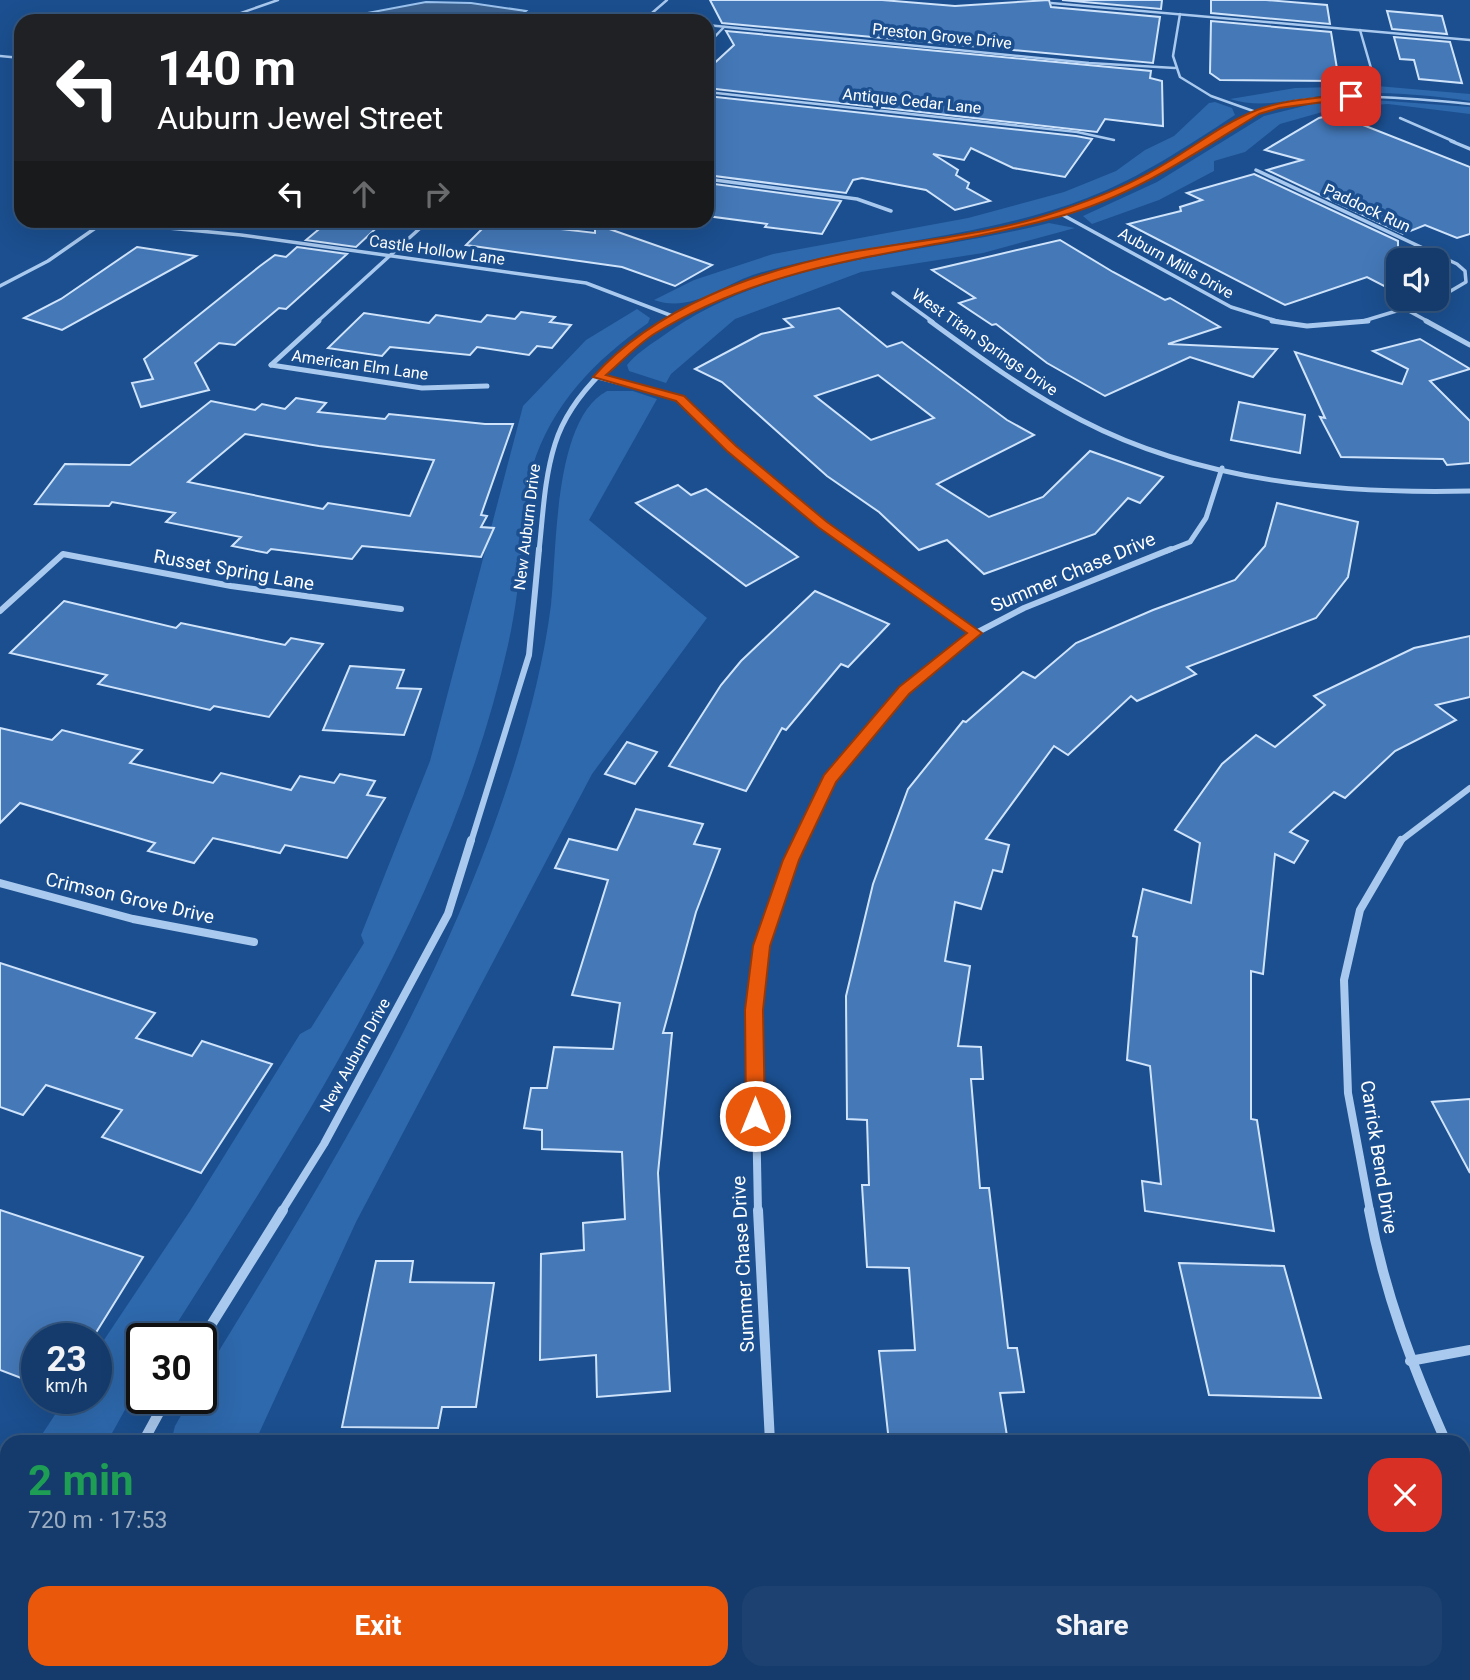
<!DOCTYPE html>
<html lang="en">
<head>
<meta charset="utf-8">
<style>
  :root { --surface:#143b6b; --page:#1d4271; --text:#f1f3f6; --muted:#9dadc1; --line:#33557e; --accent:#ea580c }
  body { margin:0; font-family:Roboto,sans-serif; background:var(--page); color:var(--text); height:100vh; display:flex; flex-direction:column; font-size:26px; white-space:nowrap }
  * { box-sizing:border-box; margin:0 }
  p { font-size:23px; color:var(--muted) }
  .icon { flex:none; width:38px; height:38px; fill:none; stroke:currentColor; stroke-width:2; stroke-linecap:round; stroke-linejoin:round }
  .map { position:relative; flex:1; overflow:hidden }
  .details { position:absolute; left:0px; top:1435px; width:1470px; height:245px; display:flex; flex-direction:column; background:var(--surface); border-radius:21px 21px 0 0; box-shadow:0 7px 28px #0002,0 0 0 2px var(--line) }
  .details>* { flex:none }
  .guide { position:absolute; left:14px; top:14px; width:700px; height:214px; border-radius:21px; box-shadow:0 7px 28px #0002,0 0 0 2px var(--line); background:#202124; color:#fff; overflow:hidden }
  .tools { position:absolute; left:1386px; top:248px; display:grid; gap:14px }
  .tools a { display:grid; place-items:center; width:63px; height:63px; border-radius:14px; background:var(--surface); box-shadow:0 7px 28px #0002,0 0 0 2px var(--line); font-size:35px }
  .speed { position:absolute; left:21px; top:1323px; display:flex; gap:14px; font-size:35px; font-weight:700; text-align:center }
  .speed>* { display:grid; place-content:center; width:91px; height:91px; border-radius:50%; background:var(--surface); box-shadow:0 7px 28px #0002,0 0 0 2px var(--line); line-height:1 }
  .speed small { font-size:18px; font-weight:400 }
  .speed .limit { border:4px solid #111; border-radius:10px; background:#fff; color:#111 }
  .pin { position:absolute; display:grid; place-items:center; width:60px; height:60px; color:#fff; margin:-30px; border-radius:14px; box-shadow:0 4px 10px #0006 }
  .me { position:absolute; width:77px; margin:-38px; rotate:0deg; stroke-linejoin:round; filter:drop-shadow(0 0 5px #0008) }
  .turn { display:flex; align-items:center; gap:24px; height:147px; padding:0 28px; font-size:32px }
  .turn .icon { width:91px; height:91px; stroke-width:2.5 }
  .turn b { display:block; font-size:49px; line-height:60px }
  .lanes { display:flex; align-items:center; height:66px; padding:0 28px; background:#0003; justify-content:center; gap:35px; direction:ltr }
  .lanes .off { opacity:.35 }
  .round { display:grid; place-items:center; flex:none; width:74px; height:74px; border-radius:21px; background:var(--page) }
  .head { display:flex; align-items:center; justify-content:space-between; height:119px; padding:0 28px }
  h1 { font-size:42px; font-weight:700; line-height:52px; color:#1e9e55 }
  .action { display:flex; gap:14px; margin-top:auto; padding:14px 28px }
  .action a { flex:1; height:80px; border-radius:21px; background:var(--accent); color:#fff; font-size:28px; font-weight:700; line-height:80px; text-align:center }
  .action a+a { background:var(--page); color:var(--text) }
  .map>svg:first-child { display:block }
  .green { fill:#2e69ad }
  .water { fill:#3c6290; stroke:#9cc4f0; stroke-width:2 }
  .building { fill:#4478b7; stroke:#cfe3fa; stroke-width:2; fill-rule:evenodd }
  .lines { fill:none; stroke-linecap:round; stroke-linejoin:round }
  .minor-far5 { stroke:#a9c9ee; stroke-width:2.5 }
  .minor-far4 { stroke:#a9c9ee; stroke-width:3.5 }
  .minor-far3 { stroke:#a9c9ee; stroke-width:5 }
  .minor-far2 { stroke:#a9c9ee; stroke-width:6 }
  .minor-far1 { stroke:#a9c9ee; stroke-width:8 }
  .minor { stroke:#a9c9ee; stroke-width:10 }
  .route { fill:#ea580c; stroke:#983908; stroke-width:2 }
  .labels { text-anchor:middle; dominant-baseline:central; stroke-width:7; stroke-linejoin:round; paint-order:stroke }
  .far-street-label { font-size:16px; fill:#fff; stroke:#1b4f8f }
  .street-label { font-size:19px; fill:#fff; stroke:#1b4f8f }
</style>
</head>
<body>
<div class="map">
<svg width="1470" height="1680" viewBox="0 0 1470 1680">
  <rect width="100%" height="100%" fill="#1b4f8f"/>
  <g class="green">
    <path d="M1377 86 1470 94V101C1429 95 1388 92 1347 93 1308 95 1267 111 1230 99L1295 88Z"/>
    <polygon points="1374,100 1470,107 1470,114 1388,104 1340,107 1280,124 1245,152 1214,161 1214,171 1159,200 1092,224 1083,216 1157,182 1264,116 1312,104"/>
    <path d="M1215 102 1232 108 1235 115C1187 146 1140 178 1087 198 982 239 866 242 759 273 724 283 692 314 654 300L694 280 773 254 968 218 1064 192 1116 171 1145 150 1174 136 1209 103Z"/>
    <path d="M1049 223 1075 228 983 253 861 272 735 319 671 374 666 383 629 371 627 365C636 354 648 346 660 338 771 256 920 256 1049 223Z"/>
    <path d="M637 309 650 318 648 323C595 360 551 405 532 468 525 490 525 514 523 537 520 573 516 609 508 645 450 901 306 1120 167 1339H142V1379L111 1435 105 1442H37L66 1398H96V1352L190 1211 300 1034 311 1028 364 943 361 935 430 761 523 406 586 340Z"/>
    <path d="M607 391H633L657 399 589 520 707 618 592 774 356 1222 255 1442H171L175 1426 191 1398H201V1380C313 1197 428 1015 499 811 522 745 542 675 551 605 557 552 553 419 607 391Z"/>
    <polygon points="0,1548 7,1549 7,1659 0,1676"/>
    <polygon points="71,1673 151,1673 147,1680 69,1680"/>
  </g>
  <polygon class="water" points="426,2 471,3 526,11 513,21 325,21"/>
  <g class="building">
    <polygon points="710,0 882,0 955,6 1049,0 1051,7 1160,17 1153,63 722,23"/>
    <polygon points="1062,0 1162,0 1161,9"/>
    <polygon points="1211,0 1266,0 1327,5 1330,24 1211,13"/>
    <polygon points="1387,11 1442,16 1447,34 1392,29"/>
    <polygon points="1211,21 1331,32 1339,81 1220,80 1210,73"/>
    <polygon points="726,31 1151,71 1150,78 1162,81 1163,126 1105,119 1097,132 707,88 707,70 734,45"/>
    <polygon points="1394,37 1450,42 1462,83 1419,79 1414,60 1400,59"/>
    <polygon points="707,96 1076,136 1092,139 1065,177 1013,168 971,148 964,160 933,154 958,170 956,175 969,183 967,188 990,201 955,210 926,190 862,178 853,180 846,193 707,175"/>
    <polygon points="1335,114 1470,167 1470,234 1457,238 1425,225 1403,234 1267,170 1302,160 1265,150 1319,118"/>
    <polygon points="1254,174 1398,241 1398,282 1384,286 1367,277 1285,305 1128,224 1181,211 1180,207 1202,200 1187,193"/>
    <polygon points="707,183 841,201 822,234 765,227 767,224 707,216"/>
    <polygon points="330,220 385,220 356,247 306,240"/>
    <polygon points="490,221 595,233 595,224 712,265 675,286 622,267 466,245"/>
    <polygon points="1060,240 1113,272 1165,300 1170,298 1220,327 1168,344 1277,349 1253,377 1190,357 1105,396 1047,363 996,324 992,325 959,303 975,298 932,270"/>
    <polygon points="137,247 196,256 62,330 24,318 61,299"/>
    <polygon points="297,247 347,254 286,309 279,308 235,345 219,343 195,363 209,390 141,407 132,383 153,379 144,359 260,266 275,255 286,257"/>
    <path d="M839 308 887 347 902 342 1007 420 1034 435 937 484 989 517 1043 497 1090 451 1163 477 1140 503 1128 498 1095 534 984 574 947 540 919 550 879 512 827 476 722 382 695 369 761 334 793 327 784 319ZM878 375 934 418 871 440 815 396Z"/>
    <polygon points="521,312 555,317 550,322 571,325 552,348 537,346 529,355 477,347 470,355 390,347 382,356 328,348 364,313 429,323 436,315 481,322 487,315 515,319"/>
    <polygon points="1420,339 1470,369 1430,381 1470,421 1470,463 1447,465 1443,459 1341,457 1320,417 1325,418 1295,352 1402,384 1408,369 1373,351"/>
    <path d="M296 398 326 403 318 412 385 419 389 414 485 424H513L481 515 487 516 481 527 494 528 481 557 362 546 352 559 271 549 267 553 232 546 241 537 166 522 175 513 112 502 109 506 35 504 65 464 130 465 211 401 255 410 262 404 285 409ZM245 434 319 446 434 460 410 516 328 503 323 509 188 482Z"/>
    <polygon points="1239,402 1305,415 1300,453 1231,440"/>
    <polygon points="678,485 691,495 706,489 798,557 746,586 636,503"/>
    <polygon points="1277,503 1358,522 1348,577 1316,618 1187,667 1196,674 1137,701 1131,696 1068,755 1054,746 986,839 1009,845 1002,872 993,870 981,909 955,902 945,961 970,966 958,1046 981,1047 983,1079 971,1079 980,1188 989,1188 1008,1348 1017,1348 1024,1392 1000,1393 1008,1442 889,1442 879,1351 915,1350 909,1268 867,1267 862,1185 869,1185 867,1120 847,1119 846,996 873,884 908,789 963,721 966,722 1023,672 1035,678 1076,643 1153,610 1235,580 1265,546"/>
    <polygon points="815,591 889,624 848,667 841,664 786,730 782,728 746,791 669,766 721,685 741,661"/>
    <polygon points="64,601 176,628 181,623 285,645 291,638 323,644 269,717 214,706 210,710 98,684 107,675 10,653"/>
    <polygon points="1470,636 1470,697 1436,705 1456,720 1395,751 1345,798 1334,792 1290,832 1308,841 1294,863 1275,854 1263,974 1251,971 1251,1119 1257,1120 1274,1231 1145,1211 1142,1181 1161,1184 1150,1066 1127,1060 1137,937 1133,936 1143,889 1191,903 1200,843 1175,830 1222,764 1256,735 1275,747 1325,705 1314,696 1414,648"/>
    <polygon points="350,666 404,670 397,688 421,689 404,735 323,730"/>
    <polygon points="0,728 52,740 62,730 142,750 130,763 213,783 221,773 291,790 300,776 334,783 340,774 375,781 367,795 385,798 347,858 285,845 280,853 213,838 194,863 148,851 155,843 20,803 0,823"/>
    <polygon points="627,742 657,752 635,784 605,774"/>
    <polygon points="636,809 703,824 694,844 720,849 696,912 663,1033 672,1033 658,1173 670,1391 597,1397 596,1355 540,1360 541,1254 584,1250 583,1223 625,1219 622,1152 542,1149 542,1130 524,1128 531,1088 547,1088 554,1047 613,1049 620,1003 572,995 608,880 555,868 569,839 617,850"/>
    <polygon points="0,963 155,1013 136,1038 192,1056 202,1041 272,1064 201,1173 102,1137 122,1110 46,1085 23,1115 0,1107"/>
    <polygon points="1470,1099 1470,1173 1432,1102"/>
    <polygon points="0,1210 143,1257 92,1339 37,1339 37,1384 0,1370"/>
    <polygon points="376,1261 413,1261 410,1282 494,1283 476,1407 442,1407 438,1428 342,1427"/>
    <polygon points="1179,1263 1284,1266 1321,1398 1209,1395"/>
  </g>
  <g class="lines">
    <g class="minor-far5">
      <polyline points="1051,3 1470,40"/>
      <polyline points="1180,14 1173,56 1180,77 1211,96 1256,112"/>
      <polyline points="98,18 122,21"/>
      <polyline points="645,19 667,0"/>
      <polyline points="645,19 665,21"/>
      <polyline points="218,21 278,0"/>
      <polyline points="707,25 1089,63 1175,68"/>
      <polyline points="1360,30 1373,75"/>
      <polyline points="707,45 724,27"/>
      <polyline points="0,56 21,58"/>
      <polyline points="707,92 1077,132 1114,140"/>
      <polyline points="1400,118 1455,142"/>
      <path d="M1206 142C1229 128 1251 112 1277 105 1332 91 1414 98 1470 104"/>
    </g>
    <g class="minor-far4">
      <polyline points="1451,141 1470,149"/>
      <polyline points="1256,170 1457,264 1465,271 1466,282 1437,299"/>
      <polyline points="707,179 857,199 891,211"/>
      <polyline points="1061,214 1231,307 1280,322"/>
      <polyline points="106,222 241,235 586,283 675,317"/>
      <polyline points="0,286 48,261 107,220"/>
      <polyline points="893,293 933,322"/>
      <polyline points="1407,310 1429,322"/>
      <polyline points="317,322 429,220"/>
      <path d="M668 322C723 292 784 268 847 256 901 245 956 239 1010 227 1080 212 1149 180 1209 141"/>
      <polyline points="1360,322 1436,299"/>
    </g>
    <g class="minor-far3">
      <path d="M930 321C979 357 1027 392 1081 420 1200 482 1339 494 1470 491"/>
      <polyline points="1272,321 1307,326 1368,321"/>
      <polyline points="1426,321 1470,345"/>
      <polyline points="271,365 422,388 487,386"/>
      <polyline points="271,365 319,321"/>
      <polyline points="598,377 680,398 732,449 822,524 860,551"/>
      <path d="M539 551C543 516 544 479 555 444 571 392 625 346 671 321"/>
      <polyline points="1167,551 1190,542 1206,518 1222,468"/>
    </g>
    <g class="minor-far2">
      <polyline points="858,549 976,633"/>
      <polyline points="0,611 63,554 231,586 401,609"/>
      <polyline points="471,842 529,655 539,549"/>
      <polyline points="800,842 830,780 904,690 976,633 1024,608 1171,549"/>
      <polyline points="1399,842 1470,788"/>
    </g>
    <g class="minor-far1">
      <polyline points="0,883 133,919 254,942"/>
      <polyline points="282,1211 324,1144 448,914 471,840"/>
      <polyline points="758,1211 754,1010 762,946 801,840"/>
      <polyline points="1370,1211 1348,1093 1344,980 1360,910 1401,840"/>
    </g>
    <g class="minor">
      <polyline points="758,1210 770,1442"/>
      <path d="M1369 1210C1384 1291 1412 1366 1446 1442"/>
      <polyline points="201,1341 283,1210"/>
      <polyline points="1410,1361 1470,1350"/>
      <polyline points="143,1442 167,1398"/>
      <polyline points="1463,1480 1470,1496"/>
      <polyline points="0,1512 7,1513"/>
      <polyline points="791,1673 792,1680"/>
      <polyline points="30,1680 33,1673"/>
    </g>
  </g>
  <path class="route" d="M1351 94 1353 98 1279 108 1259 114C1197 152 1133 196 1061 216 920 256 783 254 654 334 637 345 621 362 606 375L684 396 736 446 827 522 982 633 909 694 836 782 799 860 770 946 763 1010 765 1116 762 1122 755 1125 749 1122 746 1116 745 1010 753 946 783 860 824 775 899 687 967 633 818 527 727 451 676 401 593 377C655 307 757 271 846 253 917 240 991 235 1059 211 1088 201 1120 189 1147 174 1184 155 1218 125 1257 110 1286 99 1320 98 1351 94Z"/>
  <g class="labels">
    <g class="far-street-label">
      <text transform="translate(942 36) rotate(6)">Preston Grove Drive</text>
      <text transform="translate(912 101) rotate(6)">Antique Cedar Lane</text>
      <text transform="translate(1367 208) rotate(25)">Paddock Run</text>
      <text transform="translate(437 250) rotate(8)">Castle Hollow Lane</text>
      <text transform="translate(1176 263) rotate(29)">Auburn Mills Drive</text>
      <text transform="translate(985 342) rotate(35)">West Titan Springs Drive</text>
      <text transform="translate(360 365) rotate(8)">American Elm Lane</text>
      <text transform="translate(527 527) rotate(-83)">New Auburn Drive</text>
      <text transform="translate(355 1055) rotate(-61)">New Auburn Drive</text>
    </g>
    <g class="street-label">
      <text transform="translate(234 570) rotate(10)">Russet Spring Lane</text>
      <text transform="translate(1073 572) rotate(-23)">Summer Chase Drive</text>
      <text transform="translate(130 898) rotate(13)">Crimson Grove Drive</text>
      <text transform="translate(1379 1157) rotate(81)">Carrick Bend Drive</text>
      <text transform="translate(743 1264) rotate(-93)">Summer Chase Drive</text>
    </g>
  </g>
</svg>
<div class="tools">
<a><svg class="icon" aria-label="sound" viewBox="0 0 24 24"><path d="M4 9h4l5-4v14l-5-4H4zM17 9q2 3 0 6"/></svg></a>
</div>
<div class="speed"><div>23<small>km/h</small></div><div class="limit">30</div></div>
<div class="pin" style="left:1351px;top:96px;background:#d93025"><svg class="icon" aria-label="arrive" viewBox="0 0 24 24"><path d="M6 21V4h12l-3 4 3 4H6"/></svg></div>
<svg class="me" style="left:755px;top:1116px" viewBox="-20 -20 40 40"><circle r="17" fill="#ea580c" stroke="#fff" stroke-width="3"/><path d="M0-11L8 9 0 5-8 9z" fill="#fff"/></svg>
<div class="guide">
<div class="turn"><svg class="icon" aria-label="left" viewBox="0 0 24 24"><path d="M17 20v-9H6M10 6l-5 5 5 5"/></svg><div><b>140 m</b>Auburn Jewel Street</div></div>
<div class="lanes"><svg class="icon" aria-label="left" viewBox="0 0 24 24"><path d="M17 20v-9H6M10 6l-5 5 5 5"/></svg><svg class="icon off" aria-label="ahead" viewBox="0 0 24 24"><path d="M12 20V5M6 11l6-6 6 6"/></svg><svg class="icon off" aria-label="right" viewBox="0 0 24 24"><path d="M7 20v-9h11M14 6l5 5-5 5"/></svg></div>
</div>
<section class="details">
<div class="head"><div><h1>2 min</h1><p>720 m · 17:53</p></div><a class="round" style="background:#d93025;color:#fff"><svg class="icon" aria-label="close" viewBox="0 0 24 24"><path d="M6 6l12 12M18 6L6 18"/></svg></a></div>
<div class="action"><a>Exit</a><a>Share</a></div>
</section>
</div>
</body>
</html>
